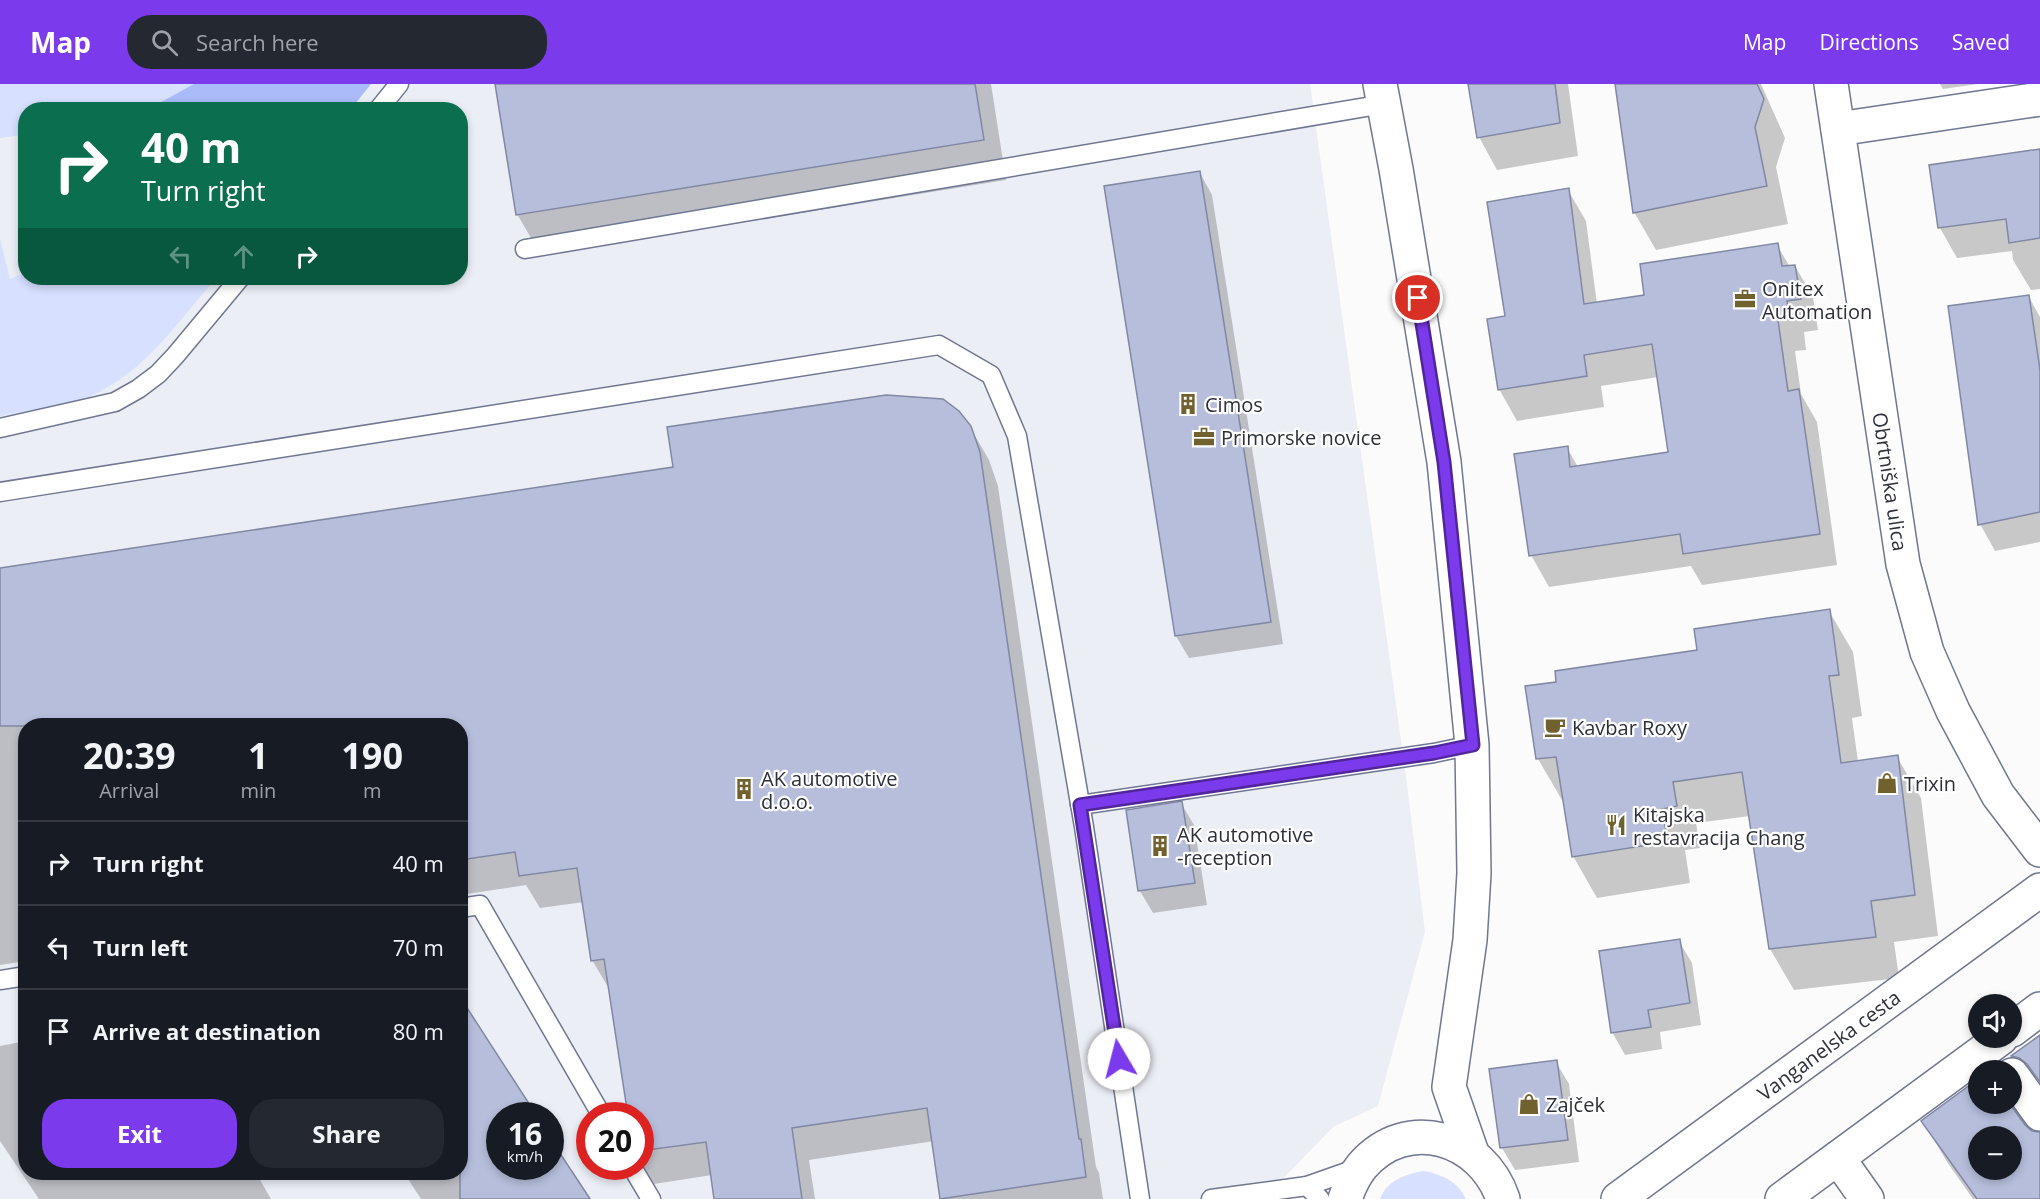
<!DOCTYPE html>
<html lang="en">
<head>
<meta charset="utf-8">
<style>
  :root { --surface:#171b24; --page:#242831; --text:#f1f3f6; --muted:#9ea1a6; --line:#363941; --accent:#7c3aed }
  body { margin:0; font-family:"Open Sans",sans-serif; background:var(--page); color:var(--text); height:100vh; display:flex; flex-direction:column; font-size:22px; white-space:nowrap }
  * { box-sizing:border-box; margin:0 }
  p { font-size:20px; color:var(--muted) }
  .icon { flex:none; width:33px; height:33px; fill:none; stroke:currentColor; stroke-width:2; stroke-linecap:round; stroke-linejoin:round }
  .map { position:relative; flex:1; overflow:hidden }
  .sheet { position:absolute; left:18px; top:634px; width:450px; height:462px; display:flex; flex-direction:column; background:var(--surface); border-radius:24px; box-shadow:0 3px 9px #0003 }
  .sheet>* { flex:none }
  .hud { position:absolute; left:18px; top:18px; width:450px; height:183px; border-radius:24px; box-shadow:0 3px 9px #0003; background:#0b6e4f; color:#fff; overflow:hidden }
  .tools { position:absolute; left:1968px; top:910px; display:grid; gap:12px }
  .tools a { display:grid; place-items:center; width:54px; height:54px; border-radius:50%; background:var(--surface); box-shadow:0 3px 9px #0003; font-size:30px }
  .speed { position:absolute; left:486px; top:1018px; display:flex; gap:12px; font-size:30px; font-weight:700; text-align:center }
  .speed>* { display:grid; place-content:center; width:78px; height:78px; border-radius:50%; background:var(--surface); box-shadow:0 3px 9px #0003; line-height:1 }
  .speed small { font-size:15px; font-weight:400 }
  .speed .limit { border:9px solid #d22; background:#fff; color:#111 }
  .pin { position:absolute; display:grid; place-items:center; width:51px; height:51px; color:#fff; margin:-26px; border:3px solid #fff; border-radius:50%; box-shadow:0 2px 6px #0007 }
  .me { position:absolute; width:66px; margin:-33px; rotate:352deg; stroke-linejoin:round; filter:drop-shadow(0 0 4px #0008) }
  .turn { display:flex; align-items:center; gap:21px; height:126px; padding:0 24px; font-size:27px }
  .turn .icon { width:78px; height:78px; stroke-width:2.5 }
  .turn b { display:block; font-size:42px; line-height:51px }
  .lanes { display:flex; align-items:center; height:57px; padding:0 24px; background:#0003; justify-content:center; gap:30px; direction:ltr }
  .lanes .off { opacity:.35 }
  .eta { display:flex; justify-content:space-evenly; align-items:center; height:102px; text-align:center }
  .eta b { font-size:36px; font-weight:700; line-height:42px }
  .button { display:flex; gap:12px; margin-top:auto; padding:12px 24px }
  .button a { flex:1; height:69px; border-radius:24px; background:var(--accent); color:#fff; font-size:24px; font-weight:700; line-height:69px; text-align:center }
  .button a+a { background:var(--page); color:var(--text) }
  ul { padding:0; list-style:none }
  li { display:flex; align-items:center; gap:18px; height:84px; padding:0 24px; border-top:2px solid var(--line) }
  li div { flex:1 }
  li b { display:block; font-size:22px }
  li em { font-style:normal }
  header { display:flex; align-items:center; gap:36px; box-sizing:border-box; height:84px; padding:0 30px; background:var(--accent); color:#fff }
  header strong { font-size:28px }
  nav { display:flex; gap:33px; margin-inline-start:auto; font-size:21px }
  .search { width:420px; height:54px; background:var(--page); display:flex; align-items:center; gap:15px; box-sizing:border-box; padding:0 21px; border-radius:24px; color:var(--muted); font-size:22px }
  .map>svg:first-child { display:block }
  .built { fill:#ebeef5; fill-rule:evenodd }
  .green { fill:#d7e0ff }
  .forest { fill:#a9bbf8 }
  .shadow { fill:#0003; fill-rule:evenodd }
  .building { fill:#b6bedb; stroke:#8088a3; stroke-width:1.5; fill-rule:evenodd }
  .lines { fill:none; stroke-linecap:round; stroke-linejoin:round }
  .lane-casing { stroke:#6f7792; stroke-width:21 }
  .street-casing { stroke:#6f7792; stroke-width:36 }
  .secondary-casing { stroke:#6f7792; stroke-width:36 }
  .lane { stroke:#fff; stroke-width:18 }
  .street { stroke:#fff; stroke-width:33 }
  .secondary { stroke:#fff; stroke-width:33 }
  .route-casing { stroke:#51269a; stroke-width:15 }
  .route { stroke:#7c3aed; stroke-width:10 }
  .labels { text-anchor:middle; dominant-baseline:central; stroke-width:4.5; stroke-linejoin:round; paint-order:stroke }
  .poi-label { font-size:20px; fill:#2c303b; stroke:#fff; text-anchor:start }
  .street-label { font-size:20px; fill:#2c303b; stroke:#fff }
</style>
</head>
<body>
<header>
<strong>Map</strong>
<div class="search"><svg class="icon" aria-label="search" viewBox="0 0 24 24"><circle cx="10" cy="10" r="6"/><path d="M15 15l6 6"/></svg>Search here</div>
<nav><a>Map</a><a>Directions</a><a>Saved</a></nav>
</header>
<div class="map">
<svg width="2040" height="1115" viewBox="0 0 2040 1115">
  <rect width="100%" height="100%" fill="#fbfbfb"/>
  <path class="built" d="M0 0H1310L1407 700 1425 848 1378 1022 1333 1043 1276 1102 1283 1115H0ZM26 26H460V194H26ZM26 642H460V1089H26ZM500 1032H550V1083H500ZM590 1032H640V1083H590Z"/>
  <g class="green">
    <polygon points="0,0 194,0 161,18 157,25 26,26 25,64 22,51 0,54"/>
    <path d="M0 155 10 195 25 189 26 194H216C176 240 138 298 77 317 53 325 25 326 0 332Z"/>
    <path d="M1424 1087C1443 1091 1457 1097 1466 1115H1380C1387 1096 1406 1090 1424 1087Z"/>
  </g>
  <polygon class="forest" points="194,0 371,0 351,25 157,25 161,18"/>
  <g class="shadow">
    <polygon points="496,0 991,0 1006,96 541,171 517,130"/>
    <polygon points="1469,0 1568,0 1578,72 1497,86 1479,53"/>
    <polygon points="1616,0 1761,0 1785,54 1776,83 1788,140 1656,166 1634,128"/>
    <polygon points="1940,0 1978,0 1943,5"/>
    <polygon points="2040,67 2040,205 2031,206 2013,176 2012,167 1957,174 1940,144 1931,82"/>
    <polygon points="1200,89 1212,111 1283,560 1189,574 1176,552 1106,104"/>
    <polygon points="1568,106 1586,137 1597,220 1646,212 1777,161 1790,183 1795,182 1813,213 1818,246 1804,248 1806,266 1795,267 1801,310 1817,338 1837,481 1702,501 1691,482 1549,503 1531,471 1567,364 1578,383 1669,369 1658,293 1601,302 1604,323 1517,337 1499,305 1507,234"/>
    <polygon points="2029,213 2040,233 2040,458 1995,467 1980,440"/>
    <polygon points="970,343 989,376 998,402 1096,1083 1099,1089 1103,1115 942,1115 934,1057 809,1076 815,1115 716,1115 712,1091 654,1100 640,1078 640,1032 629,1032 611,908 592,876 584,818 540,824 526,801 460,811 460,642 26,642 26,877 0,881 0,485"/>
    <polygon points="1829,527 1853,568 1862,632 1852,634 1858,678 1897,673 1921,714 1938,852 1894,858 1899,894 1794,906 1770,865 1750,732 1696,739 1700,764 1685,766 1690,799 1597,814 1573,772 1564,716 1562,716 1538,675 1527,604 1558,599 1699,567"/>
    <polygon points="1181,719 1194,741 1207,821 1153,829 1140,807 1128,727"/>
    <polygon points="1679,857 1692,879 1701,941 1660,948 1662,965 1625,971 1612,948"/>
    <polygon points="460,916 535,1032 500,1032 500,1083 572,1086 591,1115 421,1115 404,1089 460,1089"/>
    <polygon points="26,957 26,1089 256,1089 271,1115 39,1115 0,1057 0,962"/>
    <polygon points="1556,978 1569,1000 1579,1078 1515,1086 1502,1064 1491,987"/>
    <path d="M1976 999 1978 1003V1020H1990L2040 1090V1115H1973L1947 1078 1923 1037ZM1978 1053H2012V1086H1978Z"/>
  </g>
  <g class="building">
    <polygon points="495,0 975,0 984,56 516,131"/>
    <polygon points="1468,0 1555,0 1560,39 1477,54"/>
    <polygon points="1615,0 1757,0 1764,15 1755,43 1767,102 1633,129"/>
    <polygon points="2040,65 2040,154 2009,159 2006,135 1938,144 1929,81"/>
    <polygon points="1200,87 1271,538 1175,552 1104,102"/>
    <polygon points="1569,104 1584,220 1644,211 1640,180 1778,159 1782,182 1795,181 1801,215 1787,217 1790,235 1778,236 1788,307 1799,305 1820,450 1683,470 1680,450 1529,472 1514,370 1568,362 1570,383 1668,368 1652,260 1584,271 1587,292 1498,306 1487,235 1505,232 1487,118"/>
    <polygon points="2029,211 2040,286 2040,428 1978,441 1948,222"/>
    <polygon points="886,311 943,315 959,327 971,342 980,368 1079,1055 1081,1055 1086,1093 940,1115 927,1024 792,1044 802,1115 714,1115 706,1058 640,1067 640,1032 628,1032 604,875 591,877 577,784 519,792 515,768 460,776 460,642 0,642 0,484 673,383 667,343"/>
    <polygon points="1830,525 1839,591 1829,592 1841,679 1898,671 1915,811 1871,817 1876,853 1769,865 1742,688 1673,698 1677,722 1662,725 1668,758 1572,773 1556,673 1536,675 1525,602 1556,598 1555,587 1697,566 1694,545"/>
    <polygon points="1182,717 1195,799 1138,807 1126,726"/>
    <polygon points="1680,855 1690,919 1648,926 1651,943 1611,949 1599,867"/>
    <polygon points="460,913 537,1032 500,1032 500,1083 550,1083 550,1054 590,1115 460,1115"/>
    <polygon points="2040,951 2040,998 2027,980 2019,974 2011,972"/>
    <polygon points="1557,976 1568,1056 1500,1064 1489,985"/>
    <path d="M1978 995V1020H2010L2025 1041 2032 1047 2040 1048V1115H1977L1921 1037ZM1978 1053H2012V1086H1978Z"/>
  </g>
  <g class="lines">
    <defs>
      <g id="lane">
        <polyline points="378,26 399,0"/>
        <polyline points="525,165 1384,20"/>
        <polyline points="0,344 115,318 138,305 158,290 175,272 240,194"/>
        <polyline points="0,408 939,261 991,291 1017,352 1084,743 1140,1115"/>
        <polyline points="1080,721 1434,669 1472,661"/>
        <polyline points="460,824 480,821 602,1032"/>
        <polyline points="0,896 26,892"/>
        <polyline points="632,1083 651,1115"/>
        <polyline points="1307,1102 1320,1115"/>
        <polyline points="1211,1115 1307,1102 1361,1083"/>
      </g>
      <g id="street">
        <path id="s1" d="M1831 0 1903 480 1927 568 1953 627 1998 711 2040 766"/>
        <polyline points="1838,45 2040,15"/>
        <polyline points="2012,946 2040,925"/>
        <polyline points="2012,991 2040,1030"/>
        <polyline points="1838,1074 1867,1115"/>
        <path id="s2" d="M1618 1115 2040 806"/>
        <polyline points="1782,1115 2001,954"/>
      </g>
      <g id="secondary">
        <polyline points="1380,0 1396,85 1444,378 1472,661 1474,789 1470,856 1449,1003 1472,1069"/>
        <path d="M1345 1115C1349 1103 1354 1092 1362 1082 1407 1030 1482 1053 1503 1115"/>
      </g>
    </defs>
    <use href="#lane" class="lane-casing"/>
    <use href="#street" class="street-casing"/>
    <use href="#secondary" class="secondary-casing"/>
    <use href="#lane" class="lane"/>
    <use href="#street" class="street"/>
    <use href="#secondary" class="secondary"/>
  </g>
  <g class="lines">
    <defs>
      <polyline id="route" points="1119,975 1080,721 1434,669 1473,661 1444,378 1418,214"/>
    </defs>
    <use href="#route" class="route-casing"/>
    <use href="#route" class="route"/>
  </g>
  <defs>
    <symbol id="office-bare" viewBox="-9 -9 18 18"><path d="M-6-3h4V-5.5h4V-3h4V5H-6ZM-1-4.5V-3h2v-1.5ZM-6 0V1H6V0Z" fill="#71612f" stroke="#fff" stroke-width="2.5" paint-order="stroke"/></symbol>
    <symbol id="building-bare" viewBox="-9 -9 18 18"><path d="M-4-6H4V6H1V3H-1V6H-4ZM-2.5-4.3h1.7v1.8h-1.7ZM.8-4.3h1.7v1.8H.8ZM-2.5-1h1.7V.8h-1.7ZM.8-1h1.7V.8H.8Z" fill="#71612f" stroke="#fff" stroke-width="2.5" paint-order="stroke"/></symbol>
    <symbol id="cafe-bare" viewBox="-9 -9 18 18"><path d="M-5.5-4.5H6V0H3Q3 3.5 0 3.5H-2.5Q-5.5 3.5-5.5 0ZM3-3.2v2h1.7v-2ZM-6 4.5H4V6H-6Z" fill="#71612f" stroke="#fff" stroke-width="2.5" paint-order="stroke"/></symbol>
    <symbol id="shop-bare" viewBox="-9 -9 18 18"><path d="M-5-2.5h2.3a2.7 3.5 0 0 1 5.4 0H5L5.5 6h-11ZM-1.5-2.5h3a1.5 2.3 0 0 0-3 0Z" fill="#71612f" stroke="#fff" stroke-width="2.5" paint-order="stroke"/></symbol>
    <symbol id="restaurant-bare" viewBox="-9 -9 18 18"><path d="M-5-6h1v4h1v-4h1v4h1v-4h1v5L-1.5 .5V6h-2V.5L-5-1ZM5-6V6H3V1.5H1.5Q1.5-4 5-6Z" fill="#71612f" stroke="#fff" stroke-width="2.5" paint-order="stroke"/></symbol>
  </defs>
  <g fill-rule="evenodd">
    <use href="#office-bare" x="1730" y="200" width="30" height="30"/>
    <use href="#building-bare" x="1173" y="305" width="30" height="30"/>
    <use href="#office-bare" x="1189" y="338" width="30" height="30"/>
    <use href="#cafe-bare" x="1540" y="628" width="30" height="30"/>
    <use href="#shop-bare" x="1872" y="684" width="30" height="30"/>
    <use href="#building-bare" x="729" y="690" width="30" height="30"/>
    <use href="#restaurant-bare" x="1601" y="726" width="30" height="30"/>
    <use href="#building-bare" x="1145" y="747" width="30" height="30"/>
    <use href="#shop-bare" x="1514" y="1005" width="30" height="30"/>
  </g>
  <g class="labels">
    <g class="poi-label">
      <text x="1762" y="204">Onitex<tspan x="1762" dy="23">Automation</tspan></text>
      <text x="1205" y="320">Cimos</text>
      <text x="1221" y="353">Primorske novice</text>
      <text x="1572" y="643">Kavbar Roxy</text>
      <text x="761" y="694">AK automotive<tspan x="761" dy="23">d.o.o.</tspan></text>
      <text x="1904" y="699">Trixin</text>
      <text x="1633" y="730">Kitajska<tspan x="1633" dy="23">restavracija Chang</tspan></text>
      <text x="1177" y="750">AK automotive<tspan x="1177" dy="23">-reception</tspan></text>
      <text x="1546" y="1020">Zajček</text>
    </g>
    <g class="street-label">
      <text stroke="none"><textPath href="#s1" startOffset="402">Obrtniška ulica</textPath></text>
      <text stroke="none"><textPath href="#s2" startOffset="261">Vanganelska cesta</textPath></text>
    </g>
  </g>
</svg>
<div class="tools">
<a><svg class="icon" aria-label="sound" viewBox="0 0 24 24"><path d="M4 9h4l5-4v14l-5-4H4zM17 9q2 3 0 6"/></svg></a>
<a>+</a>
<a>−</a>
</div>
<div class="speed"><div>16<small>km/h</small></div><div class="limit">20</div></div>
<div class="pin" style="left:1418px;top:214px;background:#d93025"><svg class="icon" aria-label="arrive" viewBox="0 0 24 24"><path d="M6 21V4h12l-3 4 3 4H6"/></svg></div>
<svg class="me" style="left:1119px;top:975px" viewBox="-20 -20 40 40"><circle r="19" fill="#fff"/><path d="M0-13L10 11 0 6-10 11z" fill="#7c3aed"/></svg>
<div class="hud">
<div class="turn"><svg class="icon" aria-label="right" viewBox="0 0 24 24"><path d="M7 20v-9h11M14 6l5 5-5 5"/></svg><div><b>40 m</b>Turn right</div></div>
<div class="lanes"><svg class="icon off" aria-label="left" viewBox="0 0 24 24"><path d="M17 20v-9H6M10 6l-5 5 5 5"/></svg><svg class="icon off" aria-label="ahead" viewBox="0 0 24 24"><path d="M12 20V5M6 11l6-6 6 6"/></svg><svg class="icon" aria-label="right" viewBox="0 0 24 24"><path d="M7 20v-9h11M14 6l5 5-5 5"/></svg></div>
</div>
<section class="sheet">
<div class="eta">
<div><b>20:39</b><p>Arrival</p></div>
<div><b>1</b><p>min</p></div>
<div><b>190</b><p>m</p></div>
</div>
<ul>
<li><svg class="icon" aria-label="right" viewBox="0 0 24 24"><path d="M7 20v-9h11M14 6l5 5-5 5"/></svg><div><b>Turn right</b></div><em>40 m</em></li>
<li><svg class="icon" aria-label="left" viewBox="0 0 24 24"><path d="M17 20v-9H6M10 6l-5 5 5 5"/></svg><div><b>Turn left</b></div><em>70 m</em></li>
<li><svg class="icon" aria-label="arrive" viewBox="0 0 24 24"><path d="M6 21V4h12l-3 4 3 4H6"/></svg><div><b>Arrive at destination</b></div><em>80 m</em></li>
</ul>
<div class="button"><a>Exit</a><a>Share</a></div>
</section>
</div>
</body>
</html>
